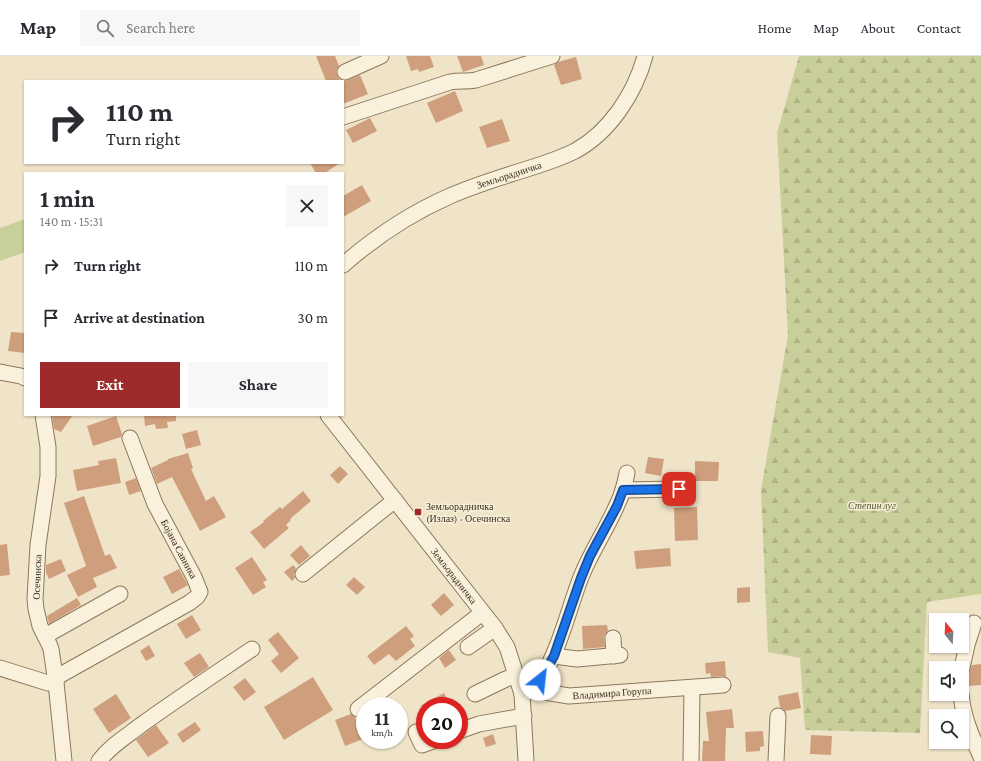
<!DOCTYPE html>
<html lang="en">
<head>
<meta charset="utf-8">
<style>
  :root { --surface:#fff; --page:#f7f7f7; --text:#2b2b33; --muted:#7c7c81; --line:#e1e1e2; --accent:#9e2a2b }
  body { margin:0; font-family:"Crimson Pro",serif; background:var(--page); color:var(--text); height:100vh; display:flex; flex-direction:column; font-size:15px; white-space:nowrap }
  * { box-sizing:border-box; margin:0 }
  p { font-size:13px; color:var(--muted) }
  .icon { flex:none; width:22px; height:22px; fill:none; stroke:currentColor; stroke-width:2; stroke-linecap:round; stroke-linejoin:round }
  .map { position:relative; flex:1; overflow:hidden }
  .drawer { position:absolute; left:24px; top:116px; width:320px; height:244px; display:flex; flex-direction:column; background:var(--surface); border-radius:0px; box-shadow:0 1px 3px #0004 }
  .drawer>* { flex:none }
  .top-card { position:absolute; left:24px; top:24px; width:320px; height:84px; border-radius:0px; box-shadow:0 1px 3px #0004; background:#fff; color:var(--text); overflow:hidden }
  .needle { width:26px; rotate:342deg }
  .tools { position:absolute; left:929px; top:557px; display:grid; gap:8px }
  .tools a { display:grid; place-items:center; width:40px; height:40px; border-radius:0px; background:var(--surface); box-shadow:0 1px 3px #0004; font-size:20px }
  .speed { position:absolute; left:356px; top:641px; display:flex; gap:8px; font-size:20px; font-weight:700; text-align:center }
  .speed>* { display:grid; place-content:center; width:52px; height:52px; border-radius:50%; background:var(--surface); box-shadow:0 1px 3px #0004; line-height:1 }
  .speed small { font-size:10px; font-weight:400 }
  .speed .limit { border:6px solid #d22; background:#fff; color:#111 }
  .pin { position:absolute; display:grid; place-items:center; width:34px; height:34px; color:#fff; margin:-17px; border-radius:8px; box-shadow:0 2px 6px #0006 }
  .me { position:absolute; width:44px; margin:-22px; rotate:29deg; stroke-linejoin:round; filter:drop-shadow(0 0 3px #0008) }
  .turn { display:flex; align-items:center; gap:14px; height:84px; padding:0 16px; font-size:18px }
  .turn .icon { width:52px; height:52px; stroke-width:2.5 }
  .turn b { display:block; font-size:28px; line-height:34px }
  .round { display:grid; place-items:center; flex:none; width:42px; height:42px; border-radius:0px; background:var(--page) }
  .overview { display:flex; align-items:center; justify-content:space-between; height:68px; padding:0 16px }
  h1 { font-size:24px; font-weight:700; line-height:30px }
  .primary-button { display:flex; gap:8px; margin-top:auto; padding:8px 16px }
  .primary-button a { flex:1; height:46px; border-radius:0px; background:var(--accent); color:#fff; font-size:16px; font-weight:700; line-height:46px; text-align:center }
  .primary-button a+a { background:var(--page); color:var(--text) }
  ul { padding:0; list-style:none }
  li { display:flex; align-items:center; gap:12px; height:52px; padding:0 16px }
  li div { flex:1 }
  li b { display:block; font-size:15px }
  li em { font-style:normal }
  header { display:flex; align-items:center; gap:24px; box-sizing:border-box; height:56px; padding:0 20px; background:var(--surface); border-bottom:1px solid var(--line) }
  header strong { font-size:19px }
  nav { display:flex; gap:22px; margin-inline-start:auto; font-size:14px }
  .search { width:280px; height:36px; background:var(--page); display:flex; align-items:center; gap:10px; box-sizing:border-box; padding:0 14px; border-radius:0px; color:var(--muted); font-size:15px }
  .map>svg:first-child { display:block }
  .forest { fill:url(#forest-firs) }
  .pitch { fill:#c9cf9b }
  .building { fill:#cf9f7d }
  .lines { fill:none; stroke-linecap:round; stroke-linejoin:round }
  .minor-casing { stroke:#8d765c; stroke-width:17 }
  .minor { stroke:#faf1dc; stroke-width:15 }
  .route-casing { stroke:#114b97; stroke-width:10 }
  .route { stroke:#1a73e8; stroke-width:7 }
  .poi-dot { fill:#9e2a2b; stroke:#f7eed8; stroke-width:1.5 }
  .labels { text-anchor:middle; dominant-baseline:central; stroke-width:3; stroke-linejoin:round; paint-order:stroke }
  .street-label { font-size:10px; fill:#3d2e20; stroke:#f7eed8 }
  .park-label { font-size:10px; font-style:italic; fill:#4d5a26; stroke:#f7eed8 }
  .poi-label { font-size:10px; fill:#3d2e20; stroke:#f7eed8; text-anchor:start }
</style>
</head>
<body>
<header>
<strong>Map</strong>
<div class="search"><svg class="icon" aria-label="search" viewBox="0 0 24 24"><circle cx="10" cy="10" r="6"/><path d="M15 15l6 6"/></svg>Search here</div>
<nav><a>Home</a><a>Map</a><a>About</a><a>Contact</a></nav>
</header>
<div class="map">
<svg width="981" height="705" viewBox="0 0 981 705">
  <defs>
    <pattern id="forest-firs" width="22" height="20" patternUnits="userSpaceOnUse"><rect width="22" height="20" fill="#c9cf9b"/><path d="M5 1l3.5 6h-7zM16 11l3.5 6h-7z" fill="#aeb285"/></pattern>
  </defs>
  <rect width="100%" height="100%" fill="#f0e4c8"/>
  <polygon class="forest" points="799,0 981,0 981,538 927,546 920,677 805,674 800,602 768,596 761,434 788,279 777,77"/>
  <polygon class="pitch" points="25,163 25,196 0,205 0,172"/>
  <g class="building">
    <polygon points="316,0 335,0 339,10 336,15 337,19 339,23 344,25 348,24 360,19 368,38 343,48 343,25 326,25"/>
    <polygon points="406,0 430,0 434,11 419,16 418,13 411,15"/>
    <polygon points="457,0 481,0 484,9 463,16"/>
    <polygon points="576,1 582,23 561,29 554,9 558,6"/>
    <polygon points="455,35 463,55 436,67 427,47"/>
    <polygon points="370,62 377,75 353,87 346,74"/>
    <polygon points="502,63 510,85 487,92 479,71"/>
    <polygon points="310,107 340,107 325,117 316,117"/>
    <polygon points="362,129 371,145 343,161 343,140"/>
    <polygon points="11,276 25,277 25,297 8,295"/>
    <polygon points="52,359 73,359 61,376 54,373"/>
    <polygon points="144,359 176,359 176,365 167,366 168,372 156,373 155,368 145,370"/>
    <polygon points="116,360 122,378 121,381 93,390 87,370"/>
    <polygon points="197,374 201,389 186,393 182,378"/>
    <polygon points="188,397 193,412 191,413 206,445 214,440 226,461 200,475 172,421 157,428 151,412 168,404 168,403"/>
    <polygon points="648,401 664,403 661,420 645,417"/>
    <polygon points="116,402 121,427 77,435 73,414 99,409 98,405"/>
    <polygon points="695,405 719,406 718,425 695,425"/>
    <polygon points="340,410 348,418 338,428 330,419"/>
    <polygon points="136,422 141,435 129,439 125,426"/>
    <polygon points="303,435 311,445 290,463 291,464 286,469 289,472 264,493 250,476 264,466 263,465 280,451 282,453"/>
    <polygon points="84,440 105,500 110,498 117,512 93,522 97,531 78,541 67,519 86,510 64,447"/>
    <polygon points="697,451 698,484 675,485 674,452"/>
    <polygon points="7,488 10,519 0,520 0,489"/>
    <polygon points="301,489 310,500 299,509 290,499"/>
    <polygon points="670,492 671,510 636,513 634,495"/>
    <polygon points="252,501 267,524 263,526 266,531 253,539 235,512"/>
    <polygon points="61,503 66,515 49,523 46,516 46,509"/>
    <polygon points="293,509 296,512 295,515 294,519 295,522 292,525 284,516"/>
    <polygon points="179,513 188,529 172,538 163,521"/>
    <polygon points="354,521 365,531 357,539 346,529"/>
    <polygon points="750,531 750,546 737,547 737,532"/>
    <polygon points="444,537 454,549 441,560 431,549"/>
    <polygon points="77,542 81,549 49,568 47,560"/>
    <polygon points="192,559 201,574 186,583 177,568"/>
    <polygon points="607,569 608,575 605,578 604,582 605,591 583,593 582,570"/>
    <polygon points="406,570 414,580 410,583 415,590 396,605 389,598 374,609 367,600"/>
    <polygon points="278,576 299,602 281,617 271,605 279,598 268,584"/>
    <polygon points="149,589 155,600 146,605 140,595"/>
    <polygon points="449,594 456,604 445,612 439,602"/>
    <polygon points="200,597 209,611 194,621 184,607"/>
    <polygon points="725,605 726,621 722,620 711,621 710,617 706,618 705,607"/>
    <polygon points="981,608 981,629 969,630 969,618 972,609"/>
    <polygon points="313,621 333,654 284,684 264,651"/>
    <polygon points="245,622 256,636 244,645 233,631"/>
    <polygon points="798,636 801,652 785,655 783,653 780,651 778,640"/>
    <polygon points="444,637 451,650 420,650"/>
    <polygon points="116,638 131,662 109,677 93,653"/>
    <polygon points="732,653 734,672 726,672 725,705 702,705 703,685 709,685 706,656"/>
    <polygon points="351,658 355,661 363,683 345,690 335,664"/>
    <polygon points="195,666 201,674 183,687 177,678"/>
    <polygon points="156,669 169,687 148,701 136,684"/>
    <polygon points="763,675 764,690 760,691 760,695 746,696 745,676"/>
    <polygon points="493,678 496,688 486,691 483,682"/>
    <polygon points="811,679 832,680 831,699 810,698"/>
  </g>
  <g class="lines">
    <defs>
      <g id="minor">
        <polyline points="345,16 381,0"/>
        <path d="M343 61 450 26C459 24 467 26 476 24L552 0"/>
        <path d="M343 209C375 181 411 157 450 140 475 129 501 121 527 113 543 108 559 103 575 95 610 76 635 37 645 0"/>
        <polyline points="0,316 21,320 25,322"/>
        <polyline points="43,359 48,391 48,420 38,489 35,543 36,553 40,570 49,588 51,593 56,627 64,705"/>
        <polyline points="328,359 495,572 507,591 522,638 526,705"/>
        <polyline points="623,434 679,433"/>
        <polyline points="303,518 395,444"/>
        <polyline points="45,580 120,538"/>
        <polyline points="613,582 614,600"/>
        <polyline points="468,591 495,572"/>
        <polyline points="554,600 577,603 620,599"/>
        <polyline points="0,612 48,627 56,627"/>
        <polyline points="962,612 967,589 974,567"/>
        <polyline points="55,622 189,547 197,541 200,536 194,521 155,448 130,382"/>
        <polyline points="533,634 569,640 723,629"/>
        <polyline points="475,638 506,623 517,619"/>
        <path d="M522 638C533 634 535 633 541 623 560 592 568 555 581 521 591 496 606 474 617 449 622 439 625 428 627 417"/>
        <path d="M961 638C963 661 972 681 981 701"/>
        <polyline points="358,653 482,557"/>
        <polyline points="459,675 479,668 524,660"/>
        <polyline points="416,676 422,689 436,684"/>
        <path d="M99 705C110 690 127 680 141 669 177 643 215 618 252 593"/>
        <polyline points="691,705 692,632"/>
        <polyline points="776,705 778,660"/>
      </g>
    </defs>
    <use href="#minor" class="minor-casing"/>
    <use href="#minor" class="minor"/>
  </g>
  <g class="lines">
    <defs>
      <polyline id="route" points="540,624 554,600 581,522 590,500 617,450 623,434 679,433"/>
    </defs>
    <use href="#route" class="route-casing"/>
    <use href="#route" class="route"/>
  </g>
  <rect class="poi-dot" x="414" y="452" width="8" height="8" rx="2"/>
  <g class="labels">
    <g class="street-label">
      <text transform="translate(509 119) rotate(-18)">Земљорадничка</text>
      <text transform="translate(179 493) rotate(62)">Бојана Савника</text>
      <text transform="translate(454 520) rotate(52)">Земљорадничка</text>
      <text transform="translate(37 521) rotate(-88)">Осечинска</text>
      <text transform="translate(612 637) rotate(-4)">Владимира Горупа</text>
    </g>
    <g class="park-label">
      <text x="872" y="449">Степин луг</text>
    </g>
    <g class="poi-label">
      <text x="426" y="450">Земљорадничка<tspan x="426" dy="12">(Излаз) - Осечинска</tspan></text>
    </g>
  </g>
</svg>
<div class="tools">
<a><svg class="needle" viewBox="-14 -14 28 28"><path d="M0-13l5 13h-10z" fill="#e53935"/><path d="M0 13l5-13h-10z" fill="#7c7c81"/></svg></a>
<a><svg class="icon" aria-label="sound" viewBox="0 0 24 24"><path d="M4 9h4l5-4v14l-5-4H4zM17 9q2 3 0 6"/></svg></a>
<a><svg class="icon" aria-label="search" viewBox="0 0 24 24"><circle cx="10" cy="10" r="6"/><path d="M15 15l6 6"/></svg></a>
</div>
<div class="speed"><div>11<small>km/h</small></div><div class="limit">20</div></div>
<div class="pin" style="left:679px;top:433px;background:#d93025"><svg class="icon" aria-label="arrive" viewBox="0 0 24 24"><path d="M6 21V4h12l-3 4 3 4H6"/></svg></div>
<svg class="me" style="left:540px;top:624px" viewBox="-20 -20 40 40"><circle r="19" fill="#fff"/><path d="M0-13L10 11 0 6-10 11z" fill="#1a73e8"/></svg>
<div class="top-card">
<div class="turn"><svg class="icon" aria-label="right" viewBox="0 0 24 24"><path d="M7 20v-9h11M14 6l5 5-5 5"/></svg><div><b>110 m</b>Turn right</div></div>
</div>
<section class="drawer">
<div class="overview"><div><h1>1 min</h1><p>140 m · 15:31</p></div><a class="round"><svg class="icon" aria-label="close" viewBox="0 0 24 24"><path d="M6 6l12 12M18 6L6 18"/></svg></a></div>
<ul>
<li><svg class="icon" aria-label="right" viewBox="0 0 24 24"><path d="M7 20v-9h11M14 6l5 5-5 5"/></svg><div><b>Turn right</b></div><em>110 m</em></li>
<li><svg class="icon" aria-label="arrive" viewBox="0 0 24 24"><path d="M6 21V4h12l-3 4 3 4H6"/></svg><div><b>Arrive at destination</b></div><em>30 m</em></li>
</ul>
<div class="primary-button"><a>Exit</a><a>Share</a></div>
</section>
</div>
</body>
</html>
